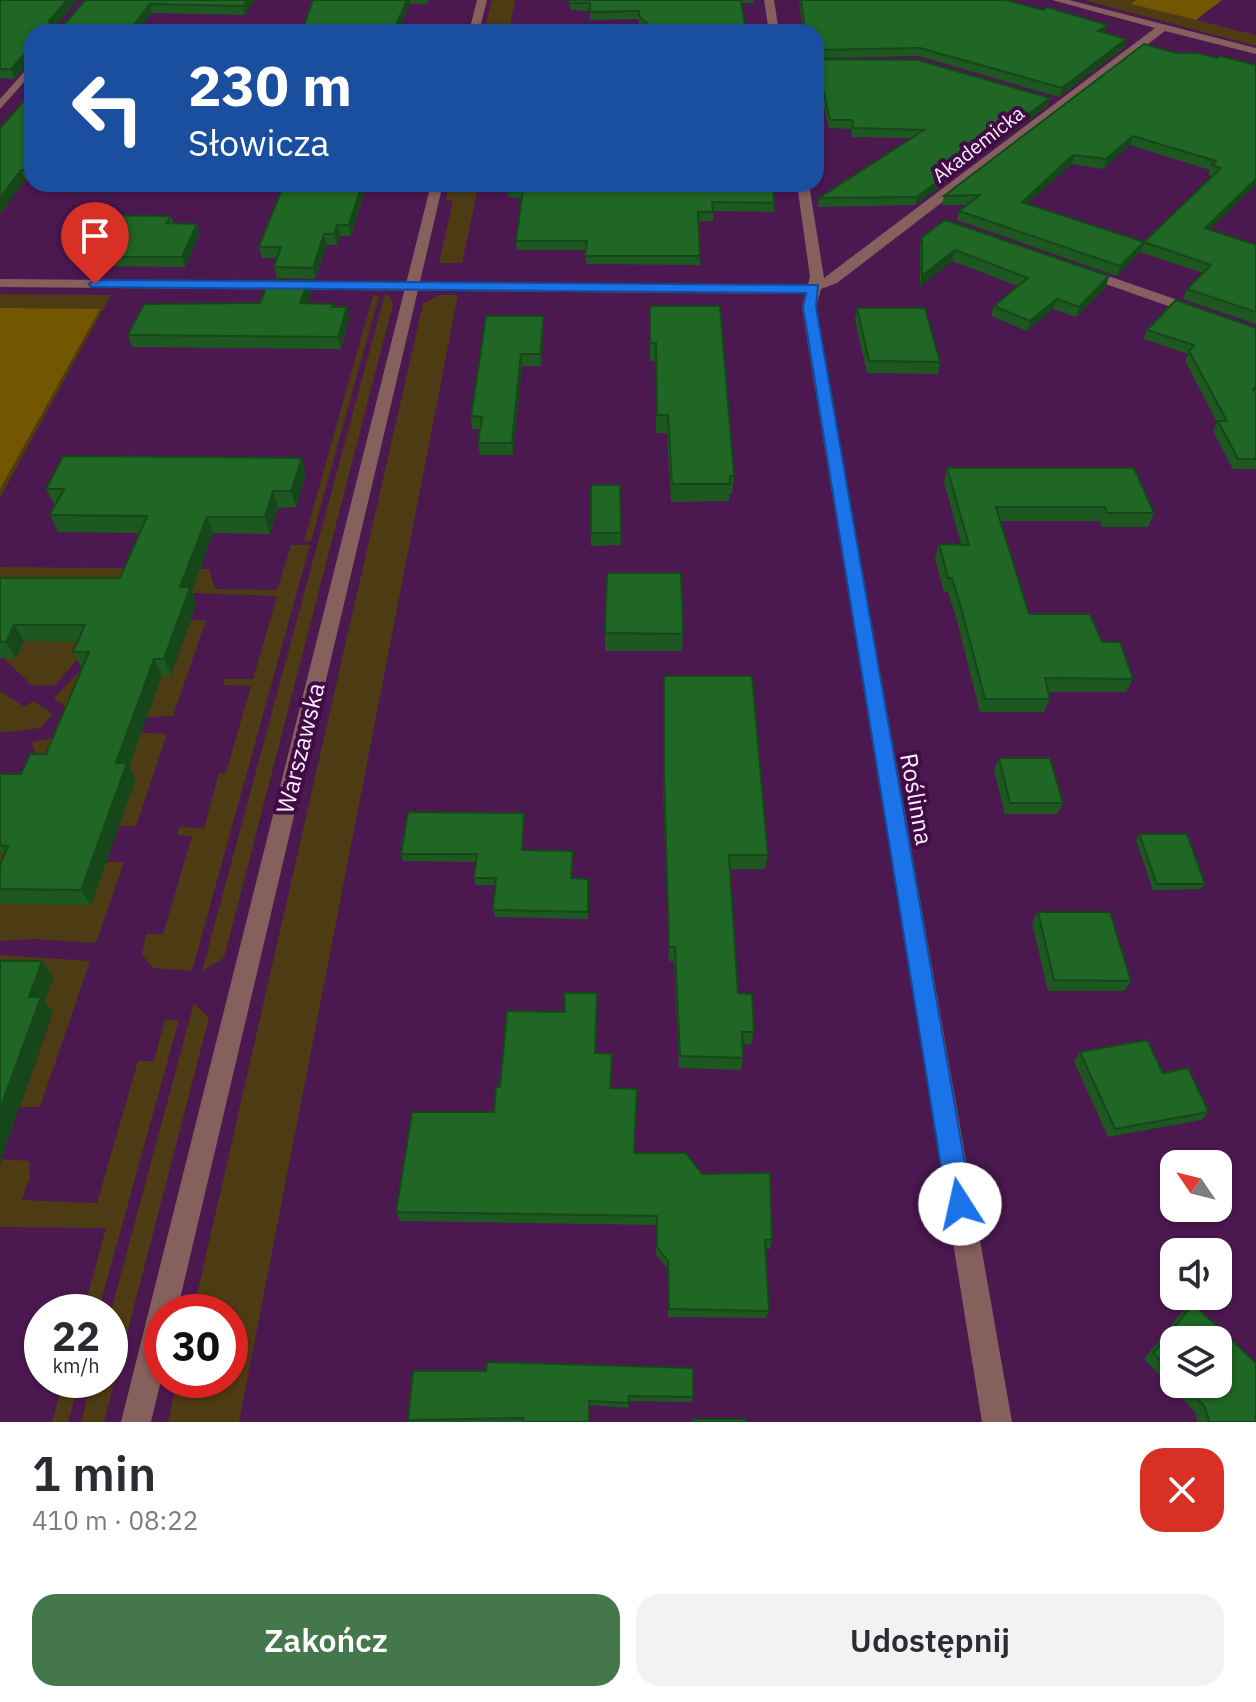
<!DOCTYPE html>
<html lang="pl">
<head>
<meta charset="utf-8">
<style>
  :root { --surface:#fff; --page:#f2f2f3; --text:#2b2b33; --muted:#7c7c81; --accent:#44774b }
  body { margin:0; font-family:"IBM Plex Sans",sans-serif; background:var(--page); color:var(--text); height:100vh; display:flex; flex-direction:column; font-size:30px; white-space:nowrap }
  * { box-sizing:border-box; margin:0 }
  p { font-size:26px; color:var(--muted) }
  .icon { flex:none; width:44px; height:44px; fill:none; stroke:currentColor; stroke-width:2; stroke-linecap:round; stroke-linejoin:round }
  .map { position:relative; height:1422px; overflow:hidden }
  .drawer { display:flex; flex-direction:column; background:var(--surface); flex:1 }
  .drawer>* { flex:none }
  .hud { position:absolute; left:24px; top:24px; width:800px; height:168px; border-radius:24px; box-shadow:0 2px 6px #0004; background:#1a4fa0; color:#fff; overflow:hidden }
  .needle { width:52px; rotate:305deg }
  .fabs { position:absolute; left:1160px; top:1150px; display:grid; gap:16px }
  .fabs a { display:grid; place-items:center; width:72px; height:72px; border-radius:16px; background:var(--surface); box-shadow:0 2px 6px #0004; font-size:40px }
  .speed { position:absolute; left:24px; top:1294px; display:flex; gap:16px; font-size:40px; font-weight:700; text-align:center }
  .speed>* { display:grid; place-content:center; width:104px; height:104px; border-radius:50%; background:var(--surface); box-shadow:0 2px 6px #0004; line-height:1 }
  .speed small { font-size:20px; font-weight:400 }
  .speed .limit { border:12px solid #d22; background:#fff; color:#111 }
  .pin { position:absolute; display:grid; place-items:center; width:68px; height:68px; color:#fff; margin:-82px -34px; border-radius:50% 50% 50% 0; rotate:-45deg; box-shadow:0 0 8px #0007 }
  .pin .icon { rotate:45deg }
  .me { position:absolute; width:88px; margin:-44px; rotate:350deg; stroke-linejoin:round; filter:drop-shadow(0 0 6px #0008) }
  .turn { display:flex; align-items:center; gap:28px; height:168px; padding:0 32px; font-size:36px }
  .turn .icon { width:104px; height:104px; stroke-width:2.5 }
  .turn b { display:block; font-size:56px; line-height:68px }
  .round { display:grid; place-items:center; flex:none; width:84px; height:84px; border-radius:24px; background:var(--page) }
  .headline { display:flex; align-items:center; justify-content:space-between; height:136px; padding:0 32px }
  h1 { font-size:48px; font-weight:600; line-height:60px }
  .primary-button { display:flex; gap:16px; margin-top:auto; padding:16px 32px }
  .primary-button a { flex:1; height:92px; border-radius:24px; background:var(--accent); color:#fff; font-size:32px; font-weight:600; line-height:92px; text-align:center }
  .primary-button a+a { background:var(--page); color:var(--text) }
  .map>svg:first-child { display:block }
  .green { fill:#4d3b13 }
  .forest { fill:#745500 }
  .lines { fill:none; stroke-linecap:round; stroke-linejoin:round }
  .minor { fill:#86605d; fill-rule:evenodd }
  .tertiary { fill:#86605d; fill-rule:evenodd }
  .wall { fill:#1c5820; fill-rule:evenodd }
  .shaded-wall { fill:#16471a }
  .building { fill:#206625; stroke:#16471a; stroke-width:2 }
  .route { fill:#1a73e8; stroke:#114b97; stroke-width:2 }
  .labels { text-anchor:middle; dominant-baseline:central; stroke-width:8; stroke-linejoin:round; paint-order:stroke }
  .far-street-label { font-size:20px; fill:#fbeffc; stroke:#410c45 }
  .street-label { font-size:24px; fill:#fbeffc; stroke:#410c45 }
</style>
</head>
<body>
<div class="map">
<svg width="1256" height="1422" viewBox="0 0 1256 1422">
  <rect width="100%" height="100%" fill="#4c1850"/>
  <g class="green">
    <polygon points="492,0 515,0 509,32 484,32"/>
    <polygon points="1084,0 1136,0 1132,4 1256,35 1256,46"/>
    <polygon points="449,184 479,184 462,263 439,263 453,201 446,200"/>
    <polygon points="0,294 111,295 0,498"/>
    <polygon points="385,294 390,297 393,304 224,958 202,971"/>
    <polygon points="373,295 379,296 311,541 304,541"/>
    <polygon points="438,295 458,295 239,1422 168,1422 177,1380 230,1380 230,1312 193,1312 423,304"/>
    <polygon points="291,545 310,545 192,971 153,968 142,955 146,934 163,934 192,836 177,835 179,827 204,828 219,773 226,773 251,686 224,685 225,679 253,679 277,596 191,593 192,587 0,581 0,567 209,569 215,589 277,590"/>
    <polygon points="191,620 206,620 173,716 117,719 76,715 54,698 82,669 171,675"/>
    <polygon points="24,641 93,642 55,685 33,686 3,658 16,658"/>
    <polygon points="0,691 25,707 33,701 53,714 40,728 0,733"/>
    <polygon points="95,730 167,734 136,826 108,826 40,770 32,742"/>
    <polygon points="0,852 11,852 2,904 25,904 29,896 106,862 124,862 96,943 35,939 0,941"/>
    <polygon points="0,955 90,961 40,1107 20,1107 53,1013 0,976"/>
    <polygon points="194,1003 209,1018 104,1422 81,1422 92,1380 110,1380 110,1315"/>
    <polygon points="165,1020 179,1020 98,1312 83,1312 106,1228 0,1227 0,1164 2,1159 29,1161 30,1177 22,1200 97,1203 138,1061 154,1061"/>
    <polygon points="64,1380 80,1380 68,1422 52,1422"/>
  </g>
  <g class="forest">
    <polygon points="1136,0 1222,0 1196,20 1131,4"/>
    <polygon points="0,308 100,309 0,489"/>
  </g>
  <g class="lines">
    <g class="minor">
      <polygon points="764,0 774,0 779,32 769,32"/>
      <polygon points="1052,0 1069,0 1256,48 1256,54 1165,31 837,283 821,289 816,307 1012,1422 982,1422 808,345 802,307 805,294 0,287 0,279 803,286 808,284 810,277 797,184 809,184 824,278 1155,28"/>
      <polygon points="32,63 32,73 0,109 0,99"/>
      <polygon points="1082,267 1204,309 1206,312 1204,315 1194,315 1077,274 1077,268"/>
    </g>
    <g class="tertiary">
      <polygon points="477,0 487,0 479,32 469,32"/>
      <polygon points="431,184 443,184 177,1312 162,1312 162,1376 151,1422 121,1422"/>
    </g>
  </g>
  <g class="wall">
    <polygon points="0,0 77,0 57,25 64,25 85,0 255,0 245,15 152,13 32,32 32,79 28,69 32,63 31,61 14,79 0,78"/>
    <polygon points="313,0 428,0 427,4"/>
    <polygon points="570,0 754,0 753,3 741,3 746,32 648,32 639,24 639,19 590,20 590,11 570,10"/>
    <polygon points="799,0 1006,0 1126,39 1124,48 1059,97 919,56 816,58 816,32 803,32"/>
    <polygon points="1176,53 1217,58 1256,65 1209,230 1256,245 1256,324 1183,299 1187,289 1203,273 1140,252 1144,242 1213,176 1208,175 1210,170 1130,145 1103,169 1072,164 1027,204 1140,252 1117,276 957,220 959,211 967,205 942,205 944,196"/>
    <polygon points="816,59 1050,98 1047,106 915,205 818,207 819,198 911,138 852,137 851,129 829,128 816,71"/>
    <polygon points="32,92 32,180 25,180 0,214"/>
    <polygon points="367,184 351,236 340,236 337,245 327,245 315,279 277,278 274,267 277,258 262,258 259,247"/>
    <polygon points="507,188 774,203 774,212 713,211 713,221 699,221 700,265 586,264 586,250 517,250 516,241 522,198 508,197"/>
    <polygon points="171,216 173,223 200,233 185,267 80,266 77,259 69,259 65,249"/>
    <polygon points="922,237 1106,287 1076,317 1053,309 1027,331 991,316 994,306 1018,286 952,261 920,287 920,247"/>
    <polygon points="308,281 311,293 307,304 335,307 347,307 349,319 341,349 132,347 128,335 260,303"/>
    <polygon points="650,306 734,476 732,494 729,494 729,501 671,502 667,433 656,433 656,361 650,361"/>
    <polygon points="857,308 940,362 938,374 867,373 855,320"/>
    <polygon points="544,316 544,328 541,366 522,366 513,455 480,455 478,443 480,429 472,429 471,416"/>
    <polygon points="1256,328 1256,469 1233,469 1213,431 1217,422 1185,361 1188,354 1144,339 1147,330"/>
    <polygon points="947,468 1154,513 1148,527 1102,527 1100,521 1001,521 1029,614 1102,642 1133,679 1126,692 1048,692 1050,699 1044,712 980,712 958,624 948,592 944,592 935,558 939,544 961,544 944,482"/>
    <polygon points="306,474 296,507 278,508 270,534 213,533 192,591 196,604 171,675 162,675 129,767 136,779 91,905 2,904 0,902 0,864 3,856 0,852 0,774 21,774 46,754 82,668 73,652 78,642 24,641 16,658 0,658 0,578 120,578 139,533 58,532 50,515 55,506 46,489"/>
    <polygon points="591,485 620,485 621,545 591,546"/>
    <polygon points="605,633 683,634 682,651 605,651"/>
    <polygon points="664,676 768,855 765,869 730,869 738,993 754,1032 751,1045 743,1044 743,1058 741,1070 679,1068 674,961 669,961 663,792"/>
    <polygon points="999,758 1063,803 1057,814 1005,814 994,770"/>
    <polygon points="524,820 523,850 573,851 572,878 588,879 588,919 495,917 493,910 496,885 476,885 474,878 476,862 403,861 401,854"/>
    <polygon points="1139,834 1205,884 1201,889 1153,890 1136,840"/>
    <polygon points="1038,912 1131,981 1124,991 1048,991 1032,923"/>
    <polygon points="597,1004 596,1053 612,1054 611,1088 634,1153 702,1174 772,1240 770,1249 765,1249 769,1311 766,1318 668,1317 668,1269 656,1255 657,1225 400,1221 396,1212 494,1112 500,1087 565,1012"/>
    <polygon points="1080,1052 1163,1073 1209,1112 1201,1120 1108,1137 1074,1061"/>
    <path d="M1193 1304 1256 1422H1197L1195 1412 1144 1359 1184 1310ZM1174 1340 1218 1384H1174Z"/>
    <polygon points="413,1371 693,1397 692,1402 629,1401 628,1408 590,1405 590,1422 410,1422 408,1420"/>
  </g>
  <g class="shaded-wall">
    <polygon points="67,0 77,0 53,30 50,25 49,21"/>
    <polygon points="247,0 255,0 245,15 243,6"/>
    <polygon points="407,0 410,0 410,4 398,32 393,32"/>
    <polygon points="150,4 152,13 138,32 128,32"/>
    <polygon points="1108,25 1105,33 1098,31"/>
    <polygon points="1126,39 1124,48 1059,97 1062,88"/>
    <polygon points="28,50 32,60 14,79 11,69"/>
    <polygon points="1050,98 1047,106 915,205 917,197"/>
    <polygon points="1133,136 1130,145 1103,169 1106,159"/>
    <polygon points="1074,155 1072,164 1019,211 1022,202"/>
    <polygon points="21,170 25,180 0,214 0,198"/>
    <polygon points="1256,179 1256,185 1201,238 1205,228"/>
    <polygon points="362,184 367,184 351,236 349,225"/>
    <polygon points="197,224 200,233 185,267 182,257"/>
    <polygon points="337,225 340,236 337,245 334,234"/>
    <polygon points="324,234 327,245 315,279 313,268"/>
    <polygon points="1144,242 1140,252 1117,276 1120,266"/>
    <polygon points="955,250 952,261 920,287 922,276"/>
    <polygon points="1109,276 1106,287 1076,317 1079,307"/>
    <polygon points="308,281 311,293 303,315 300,303"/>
    <polygon points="1057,299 1053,309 1027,331 1030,321"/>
    <polygon points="347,307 349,319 341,349 338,337"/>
    <polygon points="544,316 544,328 541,366 540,354"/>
    <polygon points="521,354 522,366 513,455 512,443"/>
    <polygon points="302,458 306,474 296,507 291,491"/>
    <polygon points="273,491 278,508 270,534 265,517"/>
    <polygon points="207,517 213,533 192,591 196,604 171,675 164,659 180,587"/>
    <polygon points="14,625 24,641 16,658 6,642"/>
    <polygon points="154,659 162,675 129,767 136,779 91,905 81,890 116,763"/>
    <polygon points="524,813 524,820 523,858 522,850"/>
    <polygon points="42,961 54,976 45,1002 53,1012 0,1163 0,1110 29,997"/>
  </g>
  <g class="building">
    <polygon points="0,0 67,0 49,21 50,25 64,25 85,0 247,0 243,6 150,4 128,32 32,32 32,69 28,69 32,63 28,50 11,69 0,69"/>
    <polygon points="313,0 407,0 393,32 302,32"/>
    <polygon points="570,0 741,0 746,32 657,32 639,16 639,11 590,12 590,3 569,3"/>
    <polygon points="801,0 1006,0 1043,10 1047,7 1108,25 1098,31 1126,39 1062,88 920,48 816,50 816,32 805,31"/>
    <polygon points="1144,44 1176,53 1197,53 1217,58 1220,56 1256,65 1256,179 1205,228 1256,245 1256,312 1187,289 1211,265 1144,242 1221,168 1212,165 1216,161 1133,136 1106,159 1074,155 1071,157 1022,202 1144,242 1120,266 959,211 980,195 944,196"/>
    <polygon points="816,59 918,60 1050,98 917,197 819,198 924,130 853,128 852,120 830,120"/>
    <polygon points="32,92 32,170 21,170 0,198 0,128"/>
    <polygon points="284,184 362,184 349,225 337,225 334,234 324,234 313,268 274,267 281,247 259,247"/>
    <polygon points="507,184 773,184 774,203 712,202 713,212 698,212 700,256 585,256 587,241 516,241 523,190 507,188"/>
    <polygon points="87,215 171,216 167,223 197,224 182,257 76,257 81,249 65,249"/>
    <polygon points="945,220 1109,276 1079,307 1057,299 1030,321 994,306 1028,278 955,250 922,276 922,237"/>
    <polygon points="269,280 308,281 300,303 334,304 332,307 347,307 338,337 128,335 144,304 260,303"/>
    <polygon points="1176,300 1256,328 1256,386 1253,390 1256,390 1256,459 1238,459 1218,421 1227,421 1189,351 1194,345 1147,330"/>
    <polygon points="650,306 720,306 734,476 730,476 730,484 672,484 668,415 657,415 656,343 650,343"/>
    <polygon points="857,308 925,308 940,362 869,361"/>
    <polygon points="486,316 544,316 540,354 521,354 512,443 478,443 482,417 471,416"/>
    <polygon points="63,456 302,458 291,491 273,491 265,517 207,517 180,587 190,587 164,659 154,659 116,763 127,763 81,890 0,889 0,865 8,846 0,845 0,774 21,774 30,754 46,754 89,652 73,652 85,625 14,625 6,642 0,642 0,578 120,578 147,516 50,515 64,489 46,489"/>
    <polygon points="947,468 1134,468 1154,513 1107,513 1105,507 996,507 1029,614 1090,614 1102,642 1120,642 1133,679 1045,678 1050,699 985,699 962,611 952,578 948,578 939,544 969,545"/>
    <polygon points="591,485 620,485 621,533 591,533"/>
    <polygon points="607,573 681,573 683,634 605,633"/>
    <polygon points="664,676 752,676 768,855 729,855 738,993 752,994 754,1032 742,1032 743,1058 680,1056 675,947 669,947 664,777"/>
    <polygon points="999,758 1050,758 1063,803 1010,803"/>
    <polygon points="408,812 524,813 522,850 573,851 571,878 588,879 588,912 493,910 496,878 474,878 477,854 401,854"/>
    <polygon points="1139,834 1187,834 1205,884 1157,884"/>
    <polygon points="1038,912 1110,912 1131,981 1054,980"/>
    <polygon points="0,961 42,961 29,997 41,997 0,1109"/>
    <polygon points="564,993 597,993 595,1053 612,1054 610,1088 637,1089 634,1153 686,1153 702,1174 770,1173 772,1240 765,1240 769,1311 669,1309 668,1261 657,1247 657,1216 396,1212 412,1112 494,1112 496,1087 500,1087 507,1011 565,1012"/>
    <polygon points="1147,1040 1163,1073 1188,1068 1209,1112 1115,1129 1080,1052"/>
    <polygon points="1193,1304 1256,1363 1256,1422 1209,1422 1205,1407 1183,1384 1218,1384 1218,1340 1174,1340 1174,1375 1153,1353"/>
    <polygon points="487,1362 693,1368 693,1397 629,1396 628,1403 589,1401 589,1422 523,1422 523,1418 408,1420 413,1371 486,1371"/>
    <rect x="693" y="1419" width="53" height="3"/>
  </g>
  <polygon class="route" points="95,280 818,285 816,307 972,1204 968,1213 960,1216 951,1213 947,1204 803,307 806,293 91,287 89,284"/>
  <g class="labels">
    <g class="far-street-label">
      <text transform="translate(978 144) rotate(-38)">Akademicka</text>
    </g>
    <g class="street-label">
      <text transform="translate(300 748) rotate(-76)">Warszawska</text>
      <text transform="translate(917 799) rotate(80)">Roślinna</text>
    </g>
  </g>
</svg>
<div class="fabs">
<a><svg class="needle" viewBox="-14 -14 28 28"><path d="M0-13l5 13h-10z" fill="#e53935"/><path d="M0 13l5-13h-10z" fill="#7c7c81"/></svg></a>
<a><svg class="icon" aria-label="sound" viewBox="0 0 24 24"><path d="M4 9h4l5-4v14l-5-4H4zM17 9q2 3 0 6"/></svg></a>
<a><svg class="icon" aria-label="layers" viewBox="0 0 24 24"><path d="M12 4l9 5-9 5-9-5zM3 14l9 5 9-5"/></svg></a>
</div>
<div class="speed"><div>22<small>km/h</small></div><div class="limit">30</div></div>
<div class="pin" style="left:95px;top:284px;background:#d93025"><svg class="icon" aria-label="arrive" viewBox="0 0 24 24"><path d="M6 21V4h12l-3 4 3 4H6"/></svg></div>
<svg class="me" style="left:960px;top:1204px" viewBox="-20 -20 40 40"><circle r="19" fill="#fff"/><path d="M0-13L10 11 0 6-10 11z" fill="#1a73e8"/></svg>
<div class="hud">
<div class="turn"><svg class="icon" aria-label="left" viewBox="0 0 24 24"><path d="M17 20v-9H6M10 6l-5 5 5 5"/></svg><div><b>230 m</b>Słowicza</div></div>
</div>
</div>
<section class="drawer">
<div class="headline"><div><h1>1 min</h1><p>410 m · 08:22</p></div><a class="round" style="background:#d93025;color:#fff"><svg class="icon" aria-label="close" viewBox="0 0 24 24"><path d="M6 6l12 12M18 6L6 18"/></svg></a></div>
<div class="primary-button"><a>Zakończ</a><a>Udostępnij</a></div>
</section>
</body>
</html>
